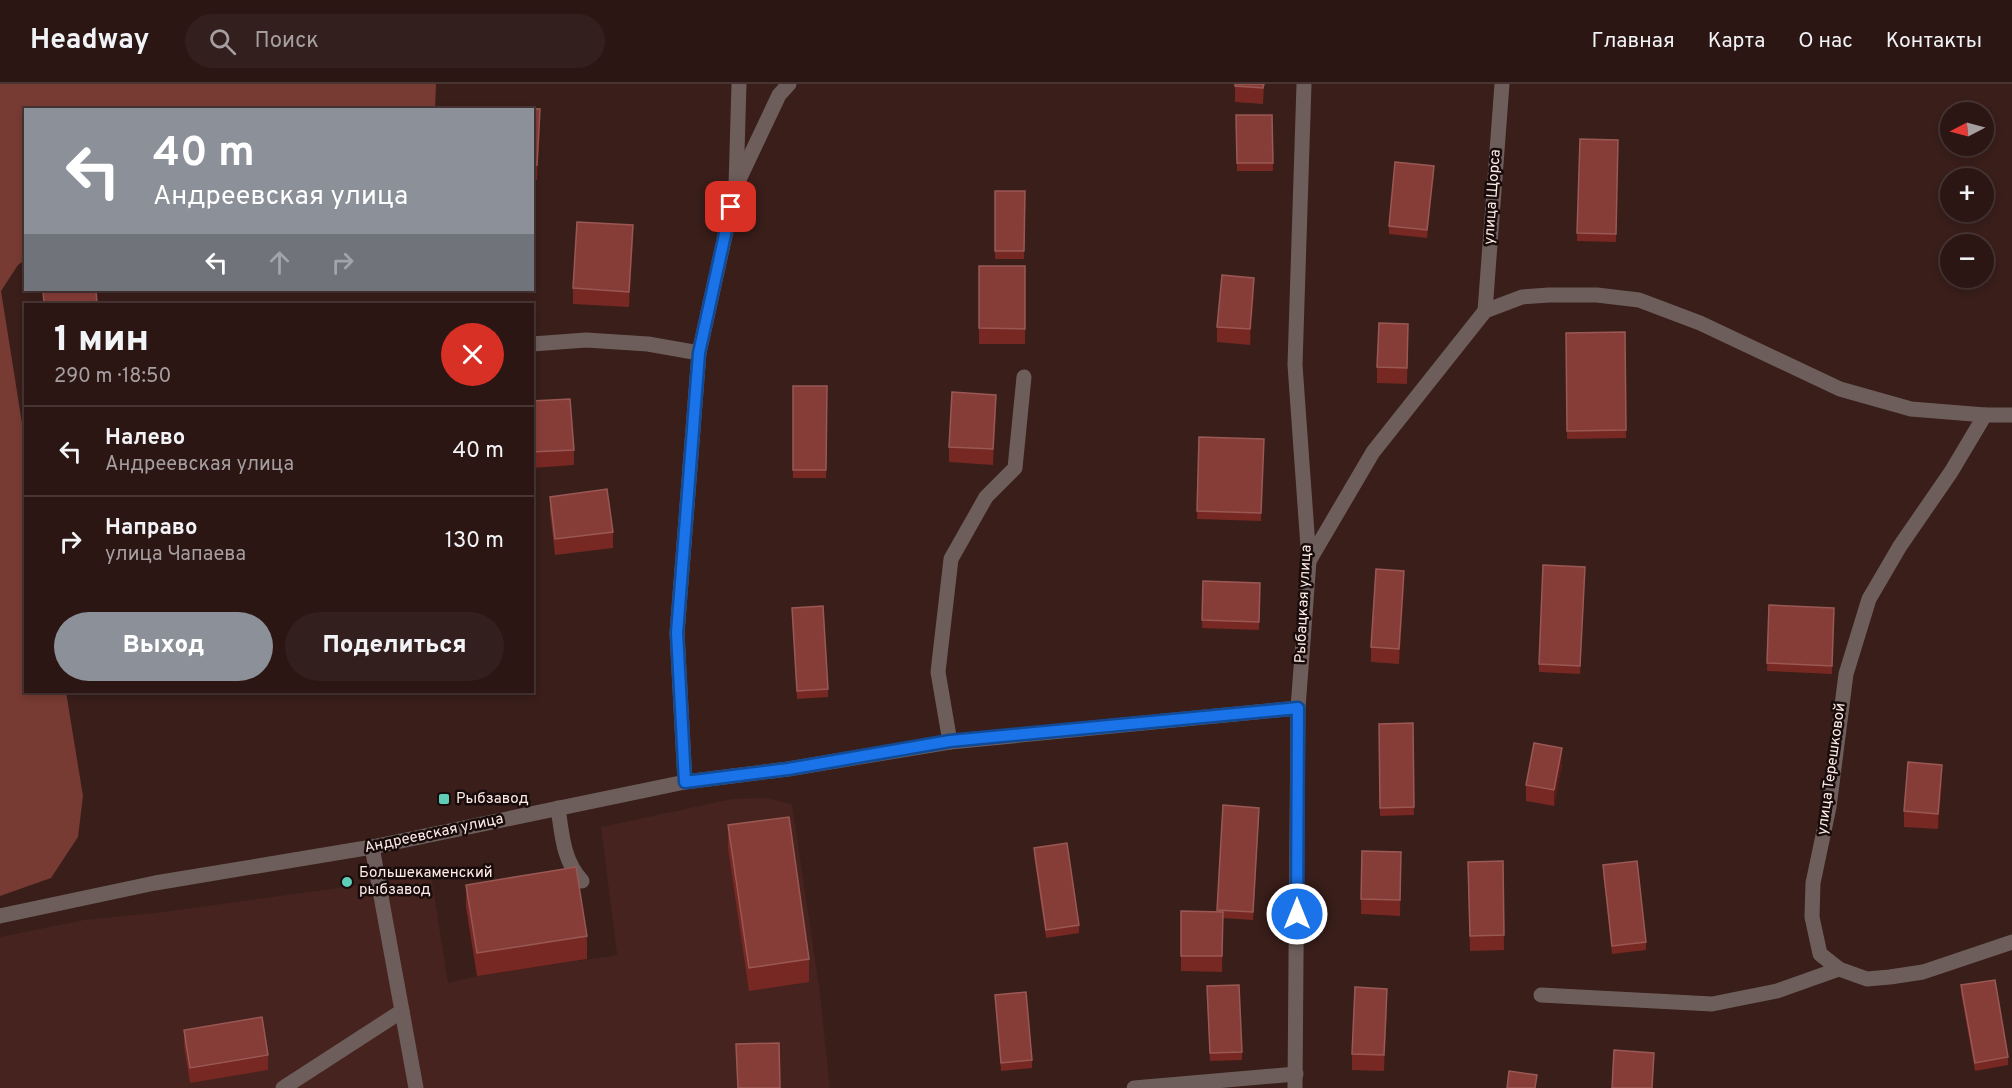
<!DOCTYPE html>
<html lang="ru">
<head>
<meta charset="utf-8">
<style>
  :root { --surface:#2b1614; --page:#331f1d; --text:#f1f3f6; --muted:#a69fa0; --line:#473534; --accent:#8c9099 }
  body { margin:0; font-family:Overpass,sans-serif; background:var(--page); color:var(--text); height:100vh; display:flex; flex-direction:column; font-size:22px; white-space:nowrap }
  * { box-sizing:border-box; margin:0 }
  p { font-size:20px; color:var(--muted) }
  .icon { flex:none; width:33px; height:33px; fill:none; stroke:currentColor; stroke-width:2; stroke-linecap:round; stroke-linejoin:round }
  .map { position:relative; flex:1; overflow:hidden }
  .sheet { position:absolute; left:24px; top:219px; width:510px; height:390px; display:flex; flex-direction:column; background:var(--surface); border-radius:0px; box-shadow:0 3px 9px #0003,0 0 0 2px var(--line) }
  .sheet>* { flex:none }
  .hud { position:absolute; left:24px; top:24px; width:510px; height:183px; border-radius:0px; box-shadow:0 3px 9px #0003,0 0 0 2px var(--line); background:#8c9099; color:#fff; overflow:hidden }
  .needle { width:39px; rotate:264deg }
  .controls { position:absolute; left:1940px; top:18px; display:grid; gap:12px }
  .controls a { display:grid; place-items:center; width:54px; height:54px; border-radius:50%; background:var(--surface); box-shadow:0 3px 9px #0003,0 0 0 2px var(--line); font-size:30px }
  .pin { position:absolute; display:grid; place-items:center; width:51px; height:51px; color:#fff; margin:-26px; border-radius:12px; box-shadow:0 3px 9px #0006 }
  .me { position:absolute; width:66px; margin:-33px; rotate:0deg; stroke-linejoin:round; filter:drop-shadow(0 0 4px #0008) }
  .turn { display:flex; align-items:center; gap:21px; height:126px; padding:0 30px; font-size:27px }
  .turn .icon { width:78px; height:78px; stroke-width:2.5 }
  .turn b { display:block; font-size:42px; line-height:51px }
  .lanes { display:flex; align-items:center; height:57px; padding:0 30px; background:#0003; justify-content:center; gap:30px; direction:ltr }
  .lanes .off { opacity:.35 }
  .round { display:grid; place-items:center; flex:none; width:63px; height:63px; border-radius:32px; background:var(--page) }
  .overview { display:flex; align-items:center; justify-content:space-between; height:102px; padding:0 30px }
  h1 { font-size:36px; font-weight:800; line-height:45px }
  .cta { display:flex; gap:12px; margin-top:auto; padding:12px 30px }
  .cta a { flex:1; height:69px; border-radius:36px; background:var(--accent); color:#fff; font-size:24px; font-weight:800; line-height:69px; text-align:center }
  .cta a+a { background:var(--page); color:var(--text) }
  ul { padding:0; list-style:none }
  li { display:flex; align-items:center; gap:18px; height:90px; padding:0 30px; border-top:2px solid var(--line) }
  li div { flex:1 }
  li b { display:block; font-size:22px }
  li em { font-style:normal }
  header { display:flex; align-items:center; gap:36px; box-sizing:border-box; height:84px; padding:0 30px; background:var(--surface); border-bottom:2px solid var(--line) }
  header strong { font-size:28px }
  nav { display:flex; gap:33px; margin-inline-start:auto; font-size:21px }
  .search { width:420px; height:54px; background:var(--page); display:flex; align-items:center; gap:15px; box-sizing:border-box; padding:0 21px; border-radius:33px; color:var(--muted); font-size:22px }
  .map>svg:first-child { display:block }
  .built { fill:#46231f }
  .green { fill:#773b33 }
  .lines { fill:none; stroke-linecap:round; stroke-linejoin:round }
  .lane { stroke:#6d5e5c; stroke-width:15 }
  .street { stroke:#6d5e5c; stroke-width:15 }
  .wall { fill:#772823 }
  .shaded-wall { fill:#581b16 }
  .building { fill:#863d38; stroke:#995854; stroke-width:1.5 }
  .route-casing { stroke:#114b97; stroke-width:15 }
  .route { stroke:#1a73e8; stroke-width:10 }
  .poi-dot { fill:#5eceb8; stroke:#180c0a; stroke-width:2 }
  .labels { text-anchor:middle; dominant-baseline:central; stroke-width:5; stroke-linejoin:round; paint-order:stroke }
  .street-label { font-size:15px; fill:#ffebe8; stroke:#180c0a }
  .poi-label { font-size:15px; fill:#ffebe8; stroke:#180c0a; text-anchor:start }
</style>
</head>
<body>
<header>
<strong>Headway</strong>
<div class="search"><svg class="icon" aria-label="search" viewBox="0 0 24 24"><circle cx="10" cy="10" r="6"/><path d="M15 15l6 6"/></svg>Поиск</div>
<nav><a>Главная</a><a>Карта</a><a>О нас</a><a>Контакты</a></nav>
</header>
<div class="map">
<svg width="2012" height="1004" viewBox="0 0 2012 1004">
  <rect width="100%" height="100%" fill="#391e1a"/>
  <polygon class="built" points="765,714 792,720 820,909 830,1004 0,1004 0,853 84,836 163,828 431,791 448,899 477,892 617,871 601,743 732,715"/>
  <polygon class="green" points="0,0 436,0 435,25 26,26 25,176 18,181 1,207 25,358 26,608 66,608 83,712 78,753 51,794 0,812"/>
  <g class="lines">
    <g class="lane">
      <polyline points="736,102 779,11 789,0"/>
      <polyline points="532,260 586,256 648,260 699,269"/>
      <path d="M558 724C562 750 563 777 582 797"/>
      <polyline points="402,927 416,1004"/>
      <polyline points="283,1004 402,927 372,763"/>
    </g>
    <g class="street">
      <polyline points="1485,227 1502,0"/>
      <polyline points="1985,331 1951,388 1900,462 1869,515 1846,590 1829,723 1813,799 1812,833 1820,870 1839,885 1867,895 1890,893 1923,888 2012,858"/>
      <polyline points="1309,477 1373,368 1485,227 1522,213 1549,211 1597,211 1639,216 1700,239 1840,305 1911,325 1985,331 2012,331"/>
      <polyline points="950,658 938,588 951,475 986,413 1015,384 1024,293"/>
      <polyline points="685,698 677,549 699,269 736,102 739,0"/>
      <polyline points="0,832 155,799 372,763 685,698 788,685 950,658 1298,624"/>
      <polyline points="1541,911 1712,920 1777,907 1839,885"/>
      <polyline points="1134,1004 1296,990"/>
      <polyline points="1295,1004 1298,624 1309,477 1295,281 1304,0"/>
    </g>
  </g>
  <g class="wall">
    <polygon points="1235,0 1264,0 1263,20 1235,18"/>
    <polygon points="532,26 540,41 537,96 532,96"/>
    <polygon points="1236,31 1272,31 1273,87 1237,87"/>
    <polygon points="1580,55 1618,56 1616,158 1577,157"/>
    <polygon points="1434,90 1427,154 1389,150 1389,142"/>
    <polygon points="995,107 1025,107 1024,175 995,175"/>
    <polygon points="633,157 629,223 573,220 573,204"/>
    <rect x="979" y="182" width="46" height="78"/>
    <polygon points="1254,209 1250,261 1217,258 1217,243"/>
    <polygon points="1625,248 1626,354 1567,355 1566,249"/>
    <polygon points="1408,256 1407,300 1377,299 1377,283"/>
    <polygon points="793,302 827,302 826,394 793,394"/>
    <polygon points="532,317 574,366 574,381 532,384"/>
    <polygon points="996,326 993,381 949,378 949,363"/>
    <polygon points="1199,353 1264,355 1261,437 1197,435"/>
    <polygon points="550,413 613,448 613,464 555,471 550,428"/>
    <polygon points="1585,483 1580,590 1539,588 1539,580"/>
    <polygon points="1203,497 1260,499 1259,546 1202,544"/>
    <polygon points="1404,503 1399,580 1371,578 1371,563"/>
    <polygon points="1769,521 1834,524 1832,590 1767,587"/>
    <polygon points="792,524 828,605 828,613 797,615"/>
    <polygon points="448,608 491,608 491,610 449,611"/>
    <polygon points="1413,639 1414,731 1380,732 1379,640"/>
    <polygon points="1562,680 1554,722 1526,717 1526,701"/>
    <polygon points="1942,696 1938,745 1904,743 1904,727"/>
    <polygon points="1223,721 1259,732 1253,836 1223,834 1222,888 1181,887 1181,827 1217,828"/>
    <polygon points="728,741 809,875 809,898 749,907 728,764"/>
    <polygon points="1034,764 1079,841 1079,849 1046,854 1034,772"/>
    <polygon points="1362,767 1401,768 1400,832 1361,830"/>
    <polygon points="1503,777 1504,866 1470,867 1468,794"/>
    <polygon points="1603,781 1646,858 1646,866 1612,870 1603,789"/>
    <polygon points="466,801 587,852 587,875 477,892 466,823"/>
    <polygon points="1961,901 2008,973 2008,981 1975,987 1961,909"/>
    <polygon points="1207,910 1242,968 1242,976 1210,977"/>
    <polygon points="995,911 1032,976 1032,984 1001,987"/>
    <polygon points="1387,920 1384,987 1352,986 1352,970"/>
    <polygon points="184,946 268,971 268,986 190,999 184,962"/>
  </g>
  <g class="shaded-wall">
    <polygon points="540,25 540,41 537,96 537,81"/>
    <polygon points="1434,82 1434,90 1427,154 1427,146"/>
    <polygon points="633,141 633,157 629,223 629,208"/>
    <polygon points="1254,194 1254,209 1250,261 1250,245"/>
    <polygon points="996,311 996,326 993,381 993,365"/>
    <polygon points="1404,487 1404,503 1399,580 1399,565"/>
    <polygon points="1562,664 1562,680 1554,722 1554,706"/>
    <polygon points="1942,681 1942,696 1938,745 1938,730"/>
    <polygon points="1387,905 1387,920 1384,987 1384,971"/>
  </g>
  <g class="building">
    <polygon points="1235,0 1264,0 1263,4 1235,2"/>
    <polygon points="502,23 540,25 537,81 532,80 532,26 502,26"/>
    <polygon points="1236,31 1272,31 1273,79 1237,79"/>
    <polygon points="1580,55 1618,56 1616,150 1577,149"/>
    <polygon points="1395,78 1434,82 1427,146 1389,142"/>
    <polygon points="995,107 1025,107 1024,167 995,167"/>
    <polygon points="577,138 633,141 629,208 573,204"/>
    <polygon points="979,182 1025,182 1025,245 979,244"/>
    <polygon points="1222,191 1254,194 1250,245 1217,243"/>
    <polygon points="43,206 96,206 97,220 44,220"/>
    <polygon points="1379,239 1408,240 1407,284 1377,283"/>
    <polygon points="1625,248 1626,346 1567,347 1566,249"/>
    <polygon points="793,302 827,302 826,386 793,386"/>
    <polygon points="952,308 996,311 993,365 949,363"/>
    <polygon points="570,315 574,366 532,368 532,317"/>
    <polygon points="1199,353 1264,355 1261,429 1197,427"/>
    <polygon points="607,405 613,448 555,455 550,413"/>
    <polygon points="1543,481 1585,483 1580,582 1539,580"/>
    <polygon points="1376,485 1404,487 1399,565 1371,563"/>
    <polygon points="1203,497 1260,499 1259,538 1202,536"/>
    <polygon points="1769,521 1834,524 1832,582 1767,579"/>
    <polygon points="823,522 828,605 797,607 792,524"/>
    <polygon points="1413,639 1414,723 1380,724 1379,640"/>
    <polygon points="1534,659 1562,664 1554,706 1526,701"/>
    <polygon points="1908,678 1942,681 1938,730 1904,727"/>
    <polygon points="1223,721 1259,724 1253,828 1217,826"/>
    <polygon points="789,733 809,875 749,884 728,741"/>
    <polygon points="1067,759 1079,841 1046,846 1034,764"/>
    <polygon points="1362,767 1401,768 1400,816 1361,815"/>
    <polygon points="1503,777 1504,851 1470,852 1468,778"/>
    <polygon points="1637,777 1646,858 1612,862 1603,781"/>
    <polygon points="576,783 587,852 477,869 466,801"/>
    <polygon points="1181,827 1223,828 1222,872 1181,872"/>
    <polygon points="1995,896 2008,973 1975,979 1961,901"/>
    <polygon points="1239,901 1242,968 1210,969 1207,902"/>
    <polygon points="1355,903 1387,905 1384,971 1352,970"/>
    <polygon points="1026,908 1032,976 1001,979 995,911"/>
    <polygon points="262,933 268,971 190,984 184,946"/>
    <polygon points="779,959 780,1004 738,1004 736,960"/>
    <polygon points="1614,966 1654,969 1652,1004 1612,1004"/>
    <polygon points="1509,987 1537,991 1535,1004 1507,1004"/>
  </g>
  <g class="lines">
    <defs>
      <polyline id="route" points="731,123 699,269 677,549 685,698 788,685 950,657 1298,624 1297,830"/>
    </defs>
    <use href="#route" class="route-casing"/>
    <use href="#route" class="route"/>
  </g>
  <g class="poi-dot">
    <rect x="438" y="709" width="12" height="12" rx="3"/>
    <circle cx="347" cy="798" r="6"/>
  </g>
  <g class="labels">
    <g class="street-label">
      <text transform="translate(1493 113) rotate(-86)">улица Щорса</text>
      <text transform="translate(1304 520) rotate(-87)">Рыбацкая улица</text>
      <text transform="translate(1832 685) rotate(-82)">улица Терешковой</text>
      <text transform="translate(434 750) rotate(-12)">Андреевская улица</text>
    </g>
    <g class="poi-label">
      <text x="456" y="715">Рыбзавод</text>
      <text x="359" y="789">Большекаменский<tspan x="359" dy="17">рыбзавод</tspan></text>
    </g>
  </g>
</svg>
<div class="controls">
<a><svg class="needle" viewBox="-14 -14 28 28"><path d="M0-13l5 13h-10z" fill="#e53935"/><path d="M0 13l5-13h-10z" fill="#a69fa0"/></svg></a>
<a>+</a>
<a>−</a>
</div>
<div class="pin" style="left:731px;top:123px;background:#d93025"><svg class="icon" aria-label="arrive" viewBox="0 0 24 24"><path d="M6 21V4h12l-3 4 3 4H6"/></svg></div>
<svg class="me" style="left:1297px;top:830px" viewBox="-20 -20 40 40"><circle r="17" fill="#1a73e8" stroke="#fff" stroke-width="3"/><path d="M0-11L8 9 0 5-8 9z" fill="#fff"/></svg>
<div class="hud">
<div class="turn"><svg class="icon" aria-label="left" viewBox="0 0 24 24"><path d="M17 20v-9H6M10 6l-5 5 5 5"/></svg><div><b>40 m</b>Андреевская улица</div></div>
<div class="lanes"><svg class="icon" aria-label="left" viewBox="0 0 24 24"><path d="M17 20v-9H6M10 6l-5 5 5 5"/></svg><svg class="icon off" aria-label="ahead" viewBox="0 0 24 24"><path d="M12 20V5M6 11l6-6 6 6"/></svg><svg class="icon off" aria-label="right" viewBox="0 0 24 24"><path d="M7 20v-9h11M14 6l5 5-5 5"/></svg></div>
</div>
<section class="sheet">
<div class="overview"><div><h1>1 мин</h1><p>290 m · 18:50</p></div><a class="round" style="background:#d93025;color:#fff"><svg class="icon" aria-label="close" viewBox="0 0 24 24"><path d="M6 6l12 12M18 6L6 18"/></svg></a></div>
<ul>
<li><svg class="icon" aria-label="left" viewBox="0 0 24 24"><path d="M17 20v-9H6M10 6l-5 5 5 5"/></svg><div><b>Налево</b><p>Андреевская улица</p></div><em>40 m</em></li>
<li><svg class="icon" aria-label="right" viewBox="0 0 24 24"><path d="M7 20v-9h11M14 6l5 5-5 5"/></svg><div><b>Направо</b><p>улица Чапаева</p></div><em>130 m</em></li>
</ul>
<div class="cta"><a>Выход</a><a>Поделиться</a></div>
</section>
</div>
</body>
</html>
